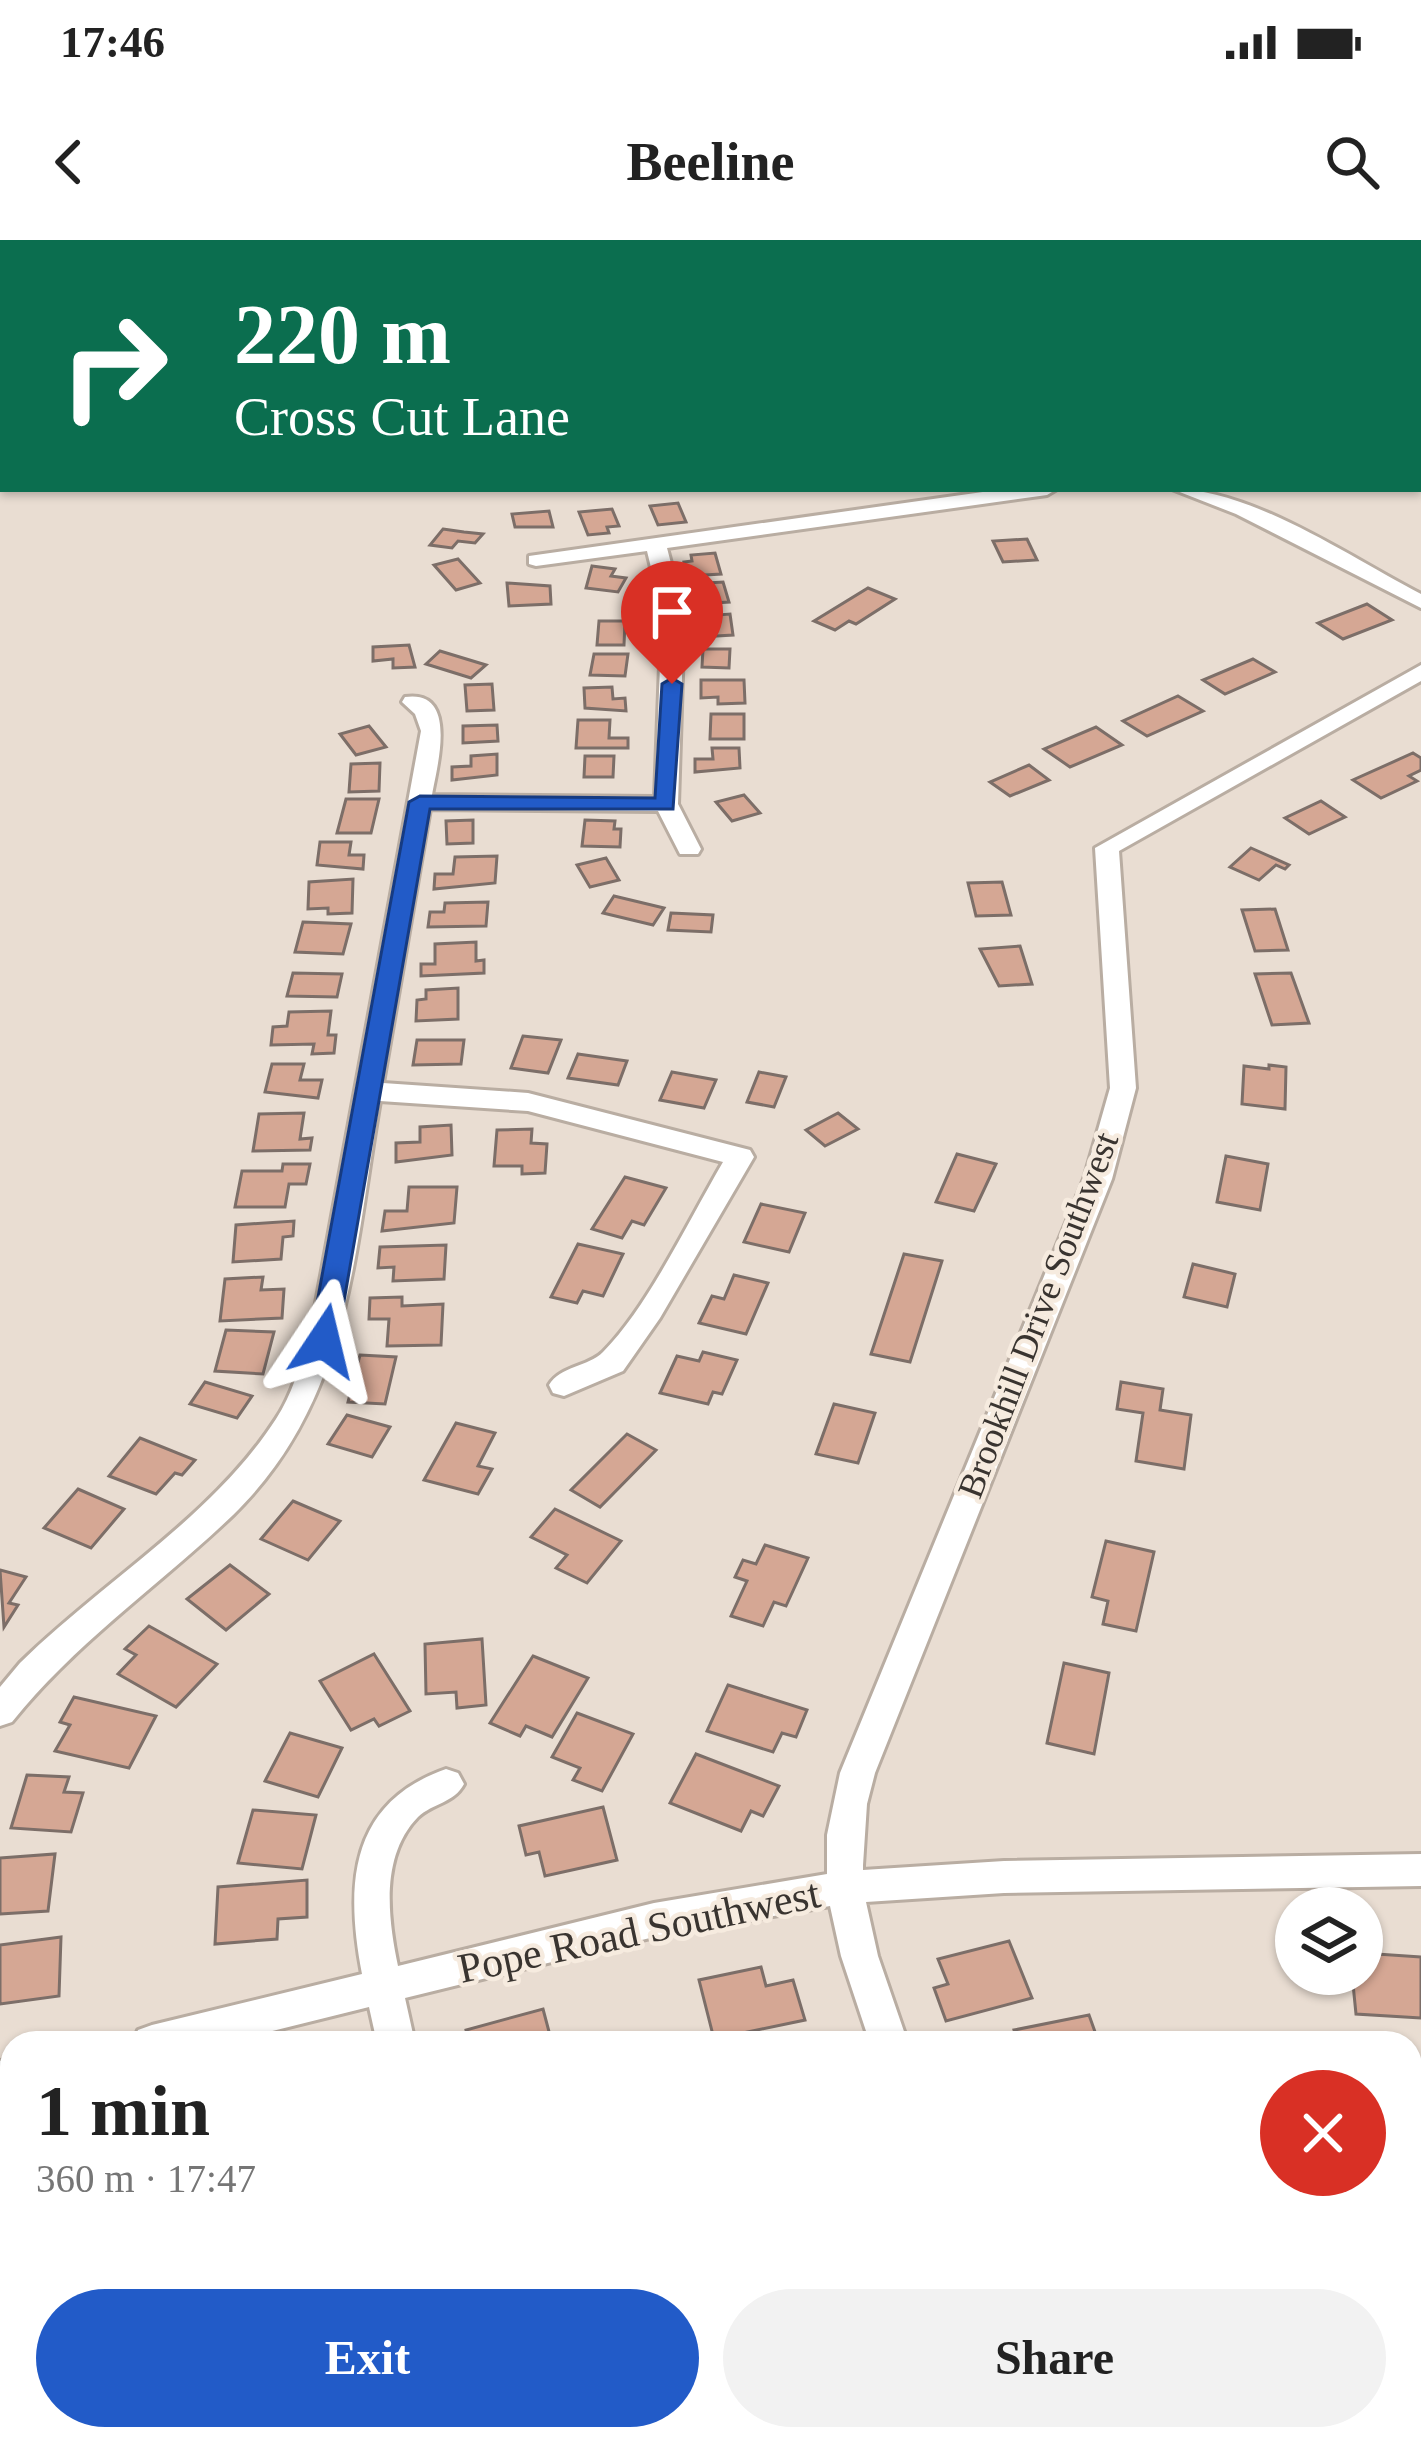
<!DOCTYPE html>
<html lang="en">
<head>
<meta charset="utf-8">
<style>
  :root { --surface:#fff; --page:#f2f2f2; --text:#222; --muted:#767676; --accent:#225bc8 }
  body { margin:0; font-family:Georgia,serif; background:var(--page); color:var(--text); height:100vh; display:flex; flex-direction:column; font-size:45px; white-space:nowrap }
  * { box-sizing:border-box; margin:0 }
  p { font-size:39px; color:var(--muted) }
  .icon { flex:none; width:66px; height:66px; fill:none; stroke:currentColor; stroke-width:2; stroke-linecap:round; stroke-linejoin:round }
  .map { position:relative; flex:1; overflow:hidden }
  .sheet { position:absolute; left:0px; top:1791px; width:1422px; height:420px; display:flex; flex-direction:column; background:var(--surface); border-radius:36px 36px 0 0; box-shadow:0 3px 9px #0004 }
  .sheet>* { flex:none }
  .guide { position:absolute; left:0px; top:0px; width:1422px; height:252px; box-shadow:0 3px 9px #0004; background:#0b6e4f; color:#fff; overflow:hidden }
  .fabs { position:absolute; left:1275px; top:1647px; display:grid; gap:24px }
  .fabs a { display:grid; place-items:center; width:108px; height:108px; border-radius:50%; background:var(--surface); box-shadow:0 3px 9px #0004; font-size:60px }
  .pin { position:absolute; display:grid; place-items:center; width:102px; height:102px; color:#fff; margin:-123px -51px; border-radius:50% 50% 50% 0; rotate:-45deg; box-shadow:0 0 12px #0007 }
  .pin .icon { rotate:45deg }
  .me { position:absolute; width:132px; margin:-66px; rotate:10deg; stroke-linejoin:round; filter:drop-shadow(0 0 9px #0008) }
  .turn { display:flex; align-items:center; gap:42px; height:252px; padding:0 36px; font-size:54px }
  .turn .icon { width:156px; height:156px; stroke-width:2.5 }
  .turn b { display:block; font-size:84px; line-height:102px }
  .round { display:grid; place-items:center; flex:none; width:126px; height:126px; border-radius:63px; background:var(--page) }
  .summary { display:flex; align-items:center; justify-content:space-between; height:204px; padding:0 36px }
  h1 { font-size:72px; font-weight:700; line-height:90px }
  .action { display:flex; gap:24px; margin-top:auto; padding:24px 36px }
  .action a { flex:1; height:138px; border-radius:72px; background:var(--accent); color:#fff; font-size:48px; font-weight:700; line-height:138px; text-align:center }
  .action a+a { background:var(--page); color:var(--text) }
  .status { display:flex; justify-content:space-between; align-items:center; height:84px; padding:0 60px; background:var(--surface); direction:ltr }
  .status svg { height:33px; fill:currentColor }
  header { display:flex; justify-content:space-between; align-items:center; height:156px; padding:0 36px; background:var(--surface); font-size:54px; font-weight:700 }
  .map>svg:first-child { display:block }
  .green { fill:#a1b890 }
  .lines { fill:none; stroke-linecap:round; stroke-linejoin:round }
  .river { fill:#6298a8; fill-rule:evenodd }
  .building { fill:#d5a794; stroke:#7c6e68; stroke-width:3 }
  .minor-casing { stroke:#b9ada2; stroke-width:6 }
  .minor { fill:#fff; fill-rule:evenodd }
  .route { fill:#225bc8; stroke:#163b82; stroke-width:3 }
  .labels { text-anchor:middle; dominant-baseline:central; stroke-width:9; stroke-linejoin:round; paint-order:stroke }
  .street-label { font-size:36px; fill:#393430; stroke:#f6ebdf }
  .near-street-label { font-size:42px; fill:#393430; stroke:#f6ebdf }
</style>
</head>
<body>
<div class="status"><b>17:46</b><svg viewBox="0 0 49 12"><path d="M0 12V9h3v3zM5 12V6h3v6zM10 12V3h3v9zM15 12V0h3v12zM26 1h20v11H26zM47 4h2v5h-2z"/></svg></div>
<header><svg class="icon" aria-label="back" viewBox="0 0 24 24"><path d="M15 5l-7 7 7 7"/></svg>Beeline<svg class="icon" aria-label="search" viewBox="0 0 24 24"><circle cx="10" cy="10" r="6"/><path d="M15 15l6 6"/></svg></header>
<div class="map">
<svg width="1421" height="2211" viewBox="0 0 1421 2211">
  <rect width="100%" height="100%" fill="#e9ddd2"/>
  <polygon class="green" points="73,0 614,0 68,3"/>
  <g class="lines">
    <rect class="river" x="0" y="20" width="3" height="18"/>
  </g>
  <g class="building">
    <polygon points="678,263 686,282 658,285 650,266"/>
    <polygon points="612,269 619,286 607,287 609,293 588,295 579,272"/>
    <polygon points="549,271 553,287 515,287 512,274"/>
    <polygon points="443,289 464,292 483,294 475,303 458,301 452,308 430,305"/>
    <polygon points="1027,299 1037,320 1003,322 993,301"/>
    <polygon points="715,313 721,334 688,336 684,322 692,321 691,315"/>
    <polygon points="458,319 480,343 456,350 434,325"/>
    <polygon points="592,326 615,329 611,336 626,338 618,352 586,348"/>
    <polygon points="723,342 729,362 696,364 691,344"/>
    <polygon points="507,343 550,346 551,364 509,366"/>
    <polygon points="868,348 895,359 856,384 849,381 835,390 814,381"/>
    <polygon points="1367,364 1392,380 1343,399 1318,383"/>
    <polygon points="730,374 733,395 700,397 697,382 705,382 704,376"/>
    <polygon points="599,381 625,381 624,405 597,405"/>
    <polygon points="409,405 415,427 393,428 393,419 373,421 373,407"/>
    <polygon points="703,409 730,409 729,428 702,427"/>
    <polygon points="440,411 486,425 471,438 426,424"/>
    <polygon points="594,414 628,414 625,436 590,435"/>
    <polygon points="1253,419 1275,432 1225,454 1203,440"/>
    <polygon points="701,440 744,440 745,463 718,464 718,457 701,458"/>
    <polygon points="492,444 494,470 467,471 465,445"/>
    <polygon points="612,447 613,459 625,458 626,471 585,468 584,448"/>
    <polygon points="1178,456 1203,471 1147,496 1123,481"/>
    <polygon points="711,474 744,474 744,499 710,499"/>
    <polygon points="578,480 610,480 609,498 628,498 628,508 576,508"/>
    <polygon points="497,485 498,501 463,503 463,486"/>
    <polygon points="369,486 386,507 356,515 340,494"/>
    <polygon points="1096,487 1122,505 1070,527 1044,509"/>
    <polygon points="712,508 739,508 740,528 695,532 695,519 713,519"/>
    <polygon points="1413,513 1421,518 1421,530 1409,536 1417,541 1381,558 1353,540"/>
    <polygon points="497,514 497,535 452,540 452,527 471,526 471,516"/>
    <polygon points="585,516 614,516 613,537 584,537"/>
    <polygon points="380,523 379,551 349,552 351,524"/>
    <polygon points="1029,525 1049,540 1010,556 990,542"/>
    <polygon points="744,555 760,573 732,581 716,562"/>
    <polygon points="346,559 379,559 371,593 337,593"/>
    <polygon points="1321,561 1345,577 1309,594 1285,578"/>
    <polygon points="473,580 473,603 447,604 446,581"/>
    <polygon points="585,580 615,581 614,589 621,589 620,607 582,606"/>
    <polygon points="320,602 351,602 349,615 364,615 363,629 317,625"/>
    <polygon points="1251,608 1289,625 1285,629 1276,625 1259,640 1230,627"/>
    <polygon points="497,616 495,643 434,649 435,634 453,634 455,617"/>
    <polygon points="606,618 619,640 590,647 577,625"/>
    <polygon points="353,639 352,673 328,674 328,668 308,669 309,642"/>
    <polygon points="1002,642 1011,675 976,676 968,643"/>
    <polygon points="614,656 664,668 653,685 603,673"/>
    <polygon points="488,662 486,686 428,687 430,672 444,672 445,663"/>
    <polygon points="1275,669 1288,710 1255,711 1242,670"/>
    <polygon points="671,673 713,675 711,692 668,690"/>
    <polygon points="303,682 351,684 343,714 295,712"/>
    <polygon points="476,702 476,721 484,720 484,733 421,736 421,724 435,724 435,704"/>
    <polygon points="1020,706 1032,744 999,746 980,709"/>
    <polygon points="293,733 342,734 337,757 287,756"/>
    <polygon points="1291,733 1309,783 1272,785 1255,734"/>
    <polygon points="458,748 458,779 416,781 417,760 426,759 426,750"/>
    <polygon points="331,771 328,795 336,795 334,813 312,814 314,804 271,805 273,787 287,786 289,772"/>
    <polygon points="523,796 561,800 548,833 511,828"/>
    <polygon points="417,800 464,800 461,824 413,825"/>
    <polygon points="578,814 627,821 618,845 568,838"/>
    <polygon points="272,824 304,824 300,840 322,840 318,858 265,852"/>
    <polygon points="1269,825 1286,827 1285,869 1242,864 1244,826 1269,829"/>
    <polygon points="672,832 716,840 704,868 660,860"/>
    <polygon points="759,832 786,837 774,867 747,862"/>
    <polygon points="304,873 300,899 312,898 310,910 253,911 259,874"/>
    <polygon points="838,873 858,889 825,906 806,890"/>
    <polygon points="451,885 452,915 396,922 396,903 420,902 420,887"/>
    <polygon points="532,889 531,903 547,904 545,933 522,934 522,926 494,926 497,890"/>
    <polygon points="957,914 996,924 974,971 936,962"/>
    <polygon points="1226,916 1268,924 1260,970 1217,962"/>
    <polygon points="283,924 310,924 306,944 289,944 285,967 235,967 242,931 282,931"/>
    <polygon points="625,937 666,948 644,985 632,981 622,998 592,989"/>
    <polygon points="409,947 457,947 454,983 382,991 385,971 407,971"/>
    <polygon points="761,964 805,973 789,1012 744,1002"/>
    <polygon points="294,981 293,996 283,997 281,1019 233,1022 236,985"/>
    <polygon points="578,1004 623,1014 603,1056 583,1051 577,1063 551,1057"/>
    <polygon points="446,1005 444,1039 393,1041 394,1027 378,1028 380,1007"/>
    <polygon points="904,1014 942,1021 910,1122 871,1114"/>
    <polygon points="1193,1024 1235,1034 1227,1067 1184,1057"/>
    <polygon points="734,1035 768,1043 746,1094 699,1083 712,1056 724,1059"/>
    <polygon points="263,1037 261,1050 284,1049 282,1078 220,1081 225,1039"/>
    <polygon points="402,1057 402,1066 443,1064 441,1105 387,1106 389,1079 369,1079 370,1058"/>
    <polygon points="226,1090 274,1092 263,1134 215,1131"/>
    <polygon points="703,1112 737,1120 722,1154 713,1152 708,1164 660,1153 677,1116 699,1121"/>
    <polygon points="360,1115 396,1117 385,1164 348,1162"/>
    <polygon points="205,1142 252,1156 237,1178 190,1164"/>
    <polygon points="1121,1142 1163,1149 1160,1170 1191,1175 1184,1229 1136,1221 1143,1173 1117,1169"/>
    <polygon points="834,1164 875,1173 858,1223 816,1214"/>
    <polygon points="347,1175 390,1187 372,1217 328,1204"/>
    <polygon points="456,1183 495,1193 478,1226 492,1229 478,1254 424,1240"/>
    <polygon points="627,1194 656,1210 600,1267 571,1250"/>
    <polygon points="140,1198 195,1220 182,1235 175,1233 156,1254 109,1236"/>
    <polygon points="78,1249 124,1269 91,1308 44,1288"/>
    <polygon points="293,1261 340,1281 308,1320 261,1299"/>
    <polygon points="555,1269 621,1301 587,1343 556,1328 567,1315 531,1297"/>
    <polygon points="1106,1301 1154,1312 1136,1391 1103,1384 1108,1361 1092,1357"/>
    <polygon points="765,1305 808,1318 786,1366 774,1362 763,1386 731,1376 747,1341 735,1337 743,1320 756,1324"/>
    <polygon points="230,1325 269,1354 226,1390 187,1359"/>
    <polygon points="0,1330 26,1337 9,1363 18,1365 4,1387"/>
    <polygon points="149,1386 217,1424 176,1467 118,1434 136,1415 125,1409"/>
    <polygon points="482,1399 486,1465 457,1468 456,1452 426,1454 425,1404"/>
    <polygon points="374,1414 410,1471 379,1486 374,1479 351,1490 320,1441"/>
    <polygon points="533,1416 588,1438 552,1497 526,1486 520,1496 490,1483"/>
    <polygon points="1064,1423 1109,1433 1094,1514 1047,1503"/>
    <polygon points="728,1445 807,1470 796,1497 782,1493 773,1512 707,1491"/>
    <polygon points="74,1457 156,1476 129,1528 55,1511 70,1485 60,1482"/>
    <polygon points="577,1473 633,1494 602,1551 573,1540 580,1528 552,1517"/>
    <polygon points="290,1493 342,1508 318,1557 265,1541"/>
    <polygon points="696,1514 779,1546 763,1576 751,1571 741,1591 670,1563"/>
    <polygon points="27,1535 69,1537 64,1552 83,1553 71,1592 11,1588"/>
    <polygon points="603,1567 617,1620 545,1636 539,1612 526,1615 519,1586"/>
    <polygon points="253,1570 316,1575 302,1629 238,1623"/>
    <polygon points="55,1614 48,1671 0,1674 0,1618"/>
    <polygon points="307,1640 307,1677 278,1679 277,1699 215,1704 218,1647"/>
    <polygon points="61,1697 59,1756 0,1764 0,1705"/>
    <polygon points="1009,1701 1032,1758 946,1781 934,1748 948,1744 938,1719"/>
    <polygon points="1362,1713 1421,1717 1421,1778 1356,1774 1352,1734 1362,1734"/>
    <polygon points="761,1727 766,1746 793,1740 805,1780 714,1799 699,1740"/>
    <polygon points="543,1769 552,1803 469,1803 466,1790"/>
    <polygon points="1089,1775 1099,1803 1018,1803 1014,1790"/>
    <polygon points="12,1906 12,1975 2,1977 0,1909"/>
    <polygon points="12,2016 12,2066 0,2068 0,2021"/>
    <polygon points="12,2105 12,2172 0,2173 0,2124 11,2123"/>
    <polygon points="244,2199 358,2199 358,2204 243,2211"/>
    <polygon points="527,2199 598,2199 598,2202 528,2208"/>
    <polygon points="68,2202 67,2211 0,2211 0,2207"/>
  </g>
  <g class="lines">
    <defs>
      <g id="minor">
        <rect x="805" y="0" width="16" height="3"/>
        <polygon points="899,0 1002,0 1004,3 897,3"/>
        <polygon points="1095,0 1111,0 1113,3 1097,3"/>
        <rect x="1419" y="30" width="2" height="10"/>
        <path d="M1004 249H1057L1047 255 667 308 684 373 678 564 701 609 698 614H680L658 571 430 569 383 843 528 853 750 910 754 917 660 1078 623 1131 564 1156 553 1153 549 1145C560 1126 588 1127 603 1112 648 1067 690 978 723 922L528 871 380 861C354 1013 350 1161 233 1275 159 1346 76 1402 12 1482L0 1486V1447L20 1423C103 1341 212 1278 276 1179 292 1155 299 1127 309 1101L421 491 415 474 402 462 405 457C459 449 437 526 432 555L655 557 662 373 647 311 536 326 529 324V316Z"/>
        <path d="M1172 249C1253 249 1349 317 1421 354V368L1236 274Z"/>
        <path d="M1421 425V441L1119 611 1136 848 1112 939 875 1533 867 1564 863 1625V1630L1004 1621 1421 1614V1646L1004 1653 866 1662 878 1716 908 1803H870L841 1716 830 1666 654 1697 405 1758 415 1803H377L369 1767 224 1803H133L138 1790 152 1785 362 1734C345 1645 349 1563 446 1529L458 1533 464 1544C454 1563 433 1563 418 1577 380 1616 388 1678 398 1726L654 1663 827 1634V1595L840 1533 1084 939 1110 848 1095 608Z"/>
        <polygon points="12,1818 12,1854 0,1857 0,1821"/>
        <polygon points="1410,2173 1421,2174 1421,2211 1399,2211 1391,2199 1410,2199"/>
        <rect x="407" y="2199" width="44" height="12"/>
      </g>
    </defs>
    <use href="#minor" class="minor-casing"/>
    <use href="#minor" class="minor"/>
  </g>
  <polygon class="route" points="672,438 682,444 673,569 430,569 337,1101 324,1111 314,1108 310,1101 409,562 420,556 655,558 662,444"/>
  <g class="labels">
    <g class="street-label">
      <text transform="translate(1038 1075) rotate(-69)">Brookhill Drive Southwest</text>
    </g>
    <g class="near-street-label">
      <text transform="translate(639 1691) rotate(-12)">Pope Road Southwest</text>
    </g>
  </g>
</svg>
<div class="fabs">
<a><svg class="icon" aria-label="layers" viewBox="0 0 24 24"><path d="M12 4l9 5-9 5-9-5zM3 14l9 5 9-5"/></svg></a>
</div>
<div class="pin" style="left:672px;top:444px;background:#d93025"><svg class="icon" aria-label="arrive" viewBox="0 0 24 24"><path d="M6 21V4h12l-3 4 3 4H6"/></svg></div>
<svg class="me" style="left:324px;top:1101px" viewBox="-20 -20 40 40"><path d="M0-17L14 15 0 8-14 15z" fill="#225bc8" stroke="#fff" stroke-width="4"/></svg>
<div class="guide">
<div class="turn"><svg class="icon" aria-label="right" viewBox="0 0 24 24"><path d="M7 20v-9h11M14 6l5 5-5 5"/></svg><div><b>220 m</b>Cross Cut Lane</div></div>
</div>
<section class="sheet">
<div class="summary"><div><h1>1 min</h1><p>360 m · 17:47</p></div><a class="round" style="background:#d93025;color:#fff"><svg class="icon" aria-label="close" viewBox="0 0 24 24"><path d="M6 6l12 12M18 6L6 18"/></svg></a></div>
<div class="action"><a>Exit</a><a>Share</a></div>
</section>
</div>
</body>
</html>
